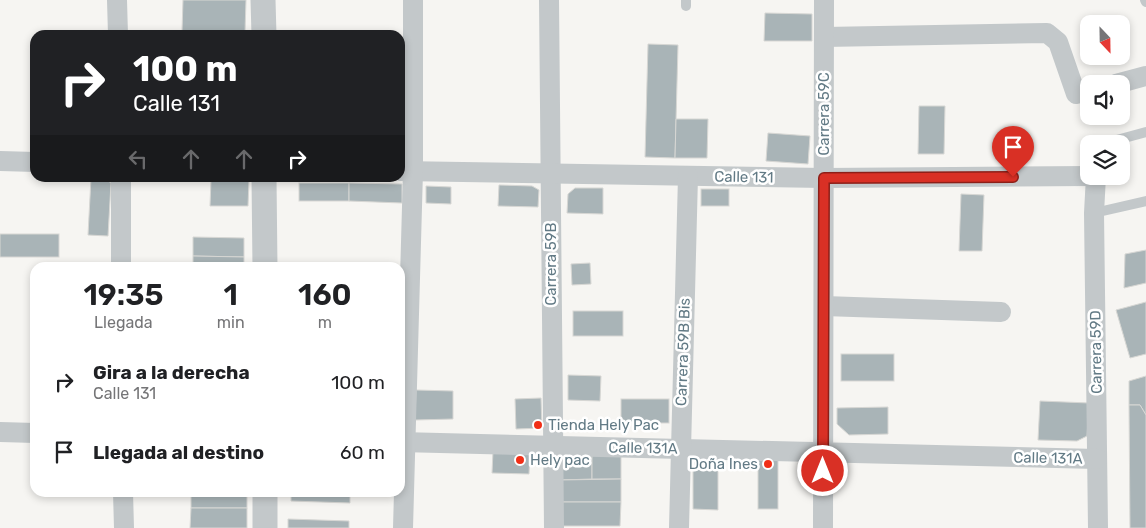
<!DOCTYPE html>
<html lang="es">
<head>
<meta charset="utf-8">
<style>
  :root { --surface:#fff; --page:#f6f6f6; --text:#202124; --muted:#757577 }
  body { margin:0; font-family:Rubik,sans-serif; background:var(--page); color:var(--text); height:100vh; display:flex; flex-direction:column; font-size:19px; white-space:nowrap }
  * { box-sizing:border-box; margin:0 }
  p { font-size:16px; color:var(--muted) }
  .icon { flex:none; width:28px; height:28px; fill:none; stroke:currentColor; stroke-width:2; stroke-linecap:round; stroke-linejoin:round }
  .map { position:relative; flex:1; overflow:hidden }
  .side { position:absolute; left:30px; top:262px; width:375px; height:235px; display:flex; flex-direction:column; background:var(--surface); border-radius:15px; box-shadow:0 2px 8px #0003 }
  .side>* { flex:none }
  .banner { position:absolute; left:30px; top:30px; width:375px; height:152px; border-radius:15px; box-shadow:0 2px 8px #0003; background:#202124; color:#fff; overflow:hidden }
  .needle { width:32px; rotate:158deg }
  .buttons { position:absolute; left:1080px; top:15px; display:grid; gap:10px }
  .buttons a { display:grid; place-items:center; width:50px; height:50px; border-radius:10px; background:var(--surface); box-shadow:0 2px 8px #0003; font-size:25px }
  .pin { position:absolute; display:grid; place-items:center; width:42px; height:42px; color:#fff; margin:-51px -21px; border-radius:50% 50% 50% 0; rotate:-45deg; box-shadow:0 0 5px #0007 }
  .pin .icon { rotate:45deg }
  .me { position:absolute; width:55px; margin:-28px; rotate:0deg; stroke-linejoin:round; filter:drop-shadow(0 0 4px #0008) }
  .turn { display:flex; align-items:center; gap:18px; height:105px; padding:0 20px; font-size:22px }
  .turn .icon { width:65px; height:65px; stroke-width:2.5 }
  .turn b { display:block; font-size:35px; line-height:42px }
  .lanes { display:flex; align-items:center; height:48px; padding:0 20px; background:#0003; justify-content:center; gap:25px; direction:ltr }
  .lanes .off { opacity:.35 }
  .eta { display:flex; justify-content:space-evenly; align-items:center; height:85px; text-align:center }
  .eta b { font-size:30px; font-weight:600; line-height:35px }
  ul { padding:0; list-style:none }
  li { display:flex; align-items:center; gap:15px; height:70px; padding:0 20px }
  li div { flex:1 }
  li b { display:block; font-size:19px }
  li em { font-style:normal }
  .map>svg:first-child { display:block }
  .building { fill:#a9b4b7; stroke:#d7d7d4 }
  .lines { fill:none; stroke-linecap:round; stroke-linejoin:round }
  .service { stroke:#c3c8ca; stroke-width:10 }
  .minor { stroke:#c3c8ca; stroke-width:20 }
  .tertiary { stroke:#c3c8ca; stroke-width:25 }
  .route-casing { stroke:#8d1f18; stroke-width:12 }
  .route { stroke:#d93025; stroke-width:9 }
  .poi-dot { fill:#f12f17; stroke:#fff; stroke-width:2 }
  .labels { text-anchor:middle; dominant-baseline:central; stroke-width:5; stroke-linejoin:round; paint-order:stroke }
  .street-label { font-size:15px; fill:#627a85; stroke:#fff }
  .poi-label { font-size:15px; fill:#627a85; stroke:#fff; text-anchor:start }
</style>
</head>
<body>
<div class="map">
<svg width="1146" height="528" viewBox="0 0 1146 528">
  <rect width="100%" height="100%" fill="#f6f5f2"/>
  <g class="building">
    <polygon points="183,0 246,0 245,32 182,31"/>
    <polygon points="765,13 812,14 812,41 764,41"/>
    <rect x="196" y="32" width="49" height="3"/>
    <polygon points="648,44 678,45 675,158 645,157"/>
    <polygon points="919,106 945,106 944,154 918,154"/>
    <polygon points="676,119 708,119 707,158 675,158"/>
    <polygon points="768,133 810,136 808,164 766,161"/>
    <rect x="400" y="137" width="3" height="20"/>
    <polygon points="91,178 104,178 111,183 108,236 88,235"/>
    <polygon points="211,180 249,180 248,206 210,206"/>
    <rect x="299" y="183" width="50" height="18"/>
    <polygon points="349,183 402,184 402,203 349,201"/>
    <polygon points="499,185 532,186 539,190 538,207 498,206"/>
    <polygon points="426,186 451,187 451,204 426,203"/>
    <polygon points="575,188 603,188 603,214 567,213 568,194"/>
    <rect x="701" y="189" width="28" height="17"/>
    <polygon points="961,194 984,195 982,251 959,251"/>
    <rect x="0" y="234" width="59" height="23"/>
    <polygon points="193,237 244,238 244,257 193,256"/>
    <polygon points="1146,250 1146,283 1124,288 1125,254"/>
    <polygon points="193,256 244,257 244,268 193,268"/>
    <polygon points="293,263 341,264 341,268 293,268"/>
    <polygon points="590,263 591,284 572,285 571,264"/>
    <polygon points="1146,302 1146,354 1130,358 1116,310"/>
    <rect x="573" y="311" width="50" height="25"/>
    <rect x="841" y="354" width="53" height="27"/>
    <polygon points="568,375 601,376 600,401 568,400"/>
    <polygon points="1146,376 1146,415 1140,405 1129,405 1129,381"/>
    <polygon points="416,390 453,391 453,419 415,420"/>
    <polygon points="541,398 542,428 516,429 515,399"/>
    <rect x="621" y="399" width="48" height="24"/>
    <polygon points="1040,401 1089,403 1087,436 1077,441 1038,440"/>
    <polygon points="1129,405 1140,405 1146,415 1146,528 1130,528"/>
    <polygon points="888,407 888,434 849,435 837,424 837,408"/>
    <polygon points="560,450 592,450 592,479 560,480"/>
    <rect x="592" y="450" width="29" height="29"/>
    <polygon points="493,451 530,452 529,474 492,473"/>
    <polygon points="693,456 718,456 718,510 693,509"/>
    <rect x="758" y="460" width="20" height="49"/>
    <polygon points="621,479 621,502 559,502 560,480"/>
    <rect x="191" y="492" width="56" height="16"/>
    <polygon points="291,492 350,492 350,503 291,501"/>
    <polygon points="559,502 621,502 620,526 559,526"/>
    <polygon points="191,508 247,508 247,528 190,528"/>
    <polygon points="288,519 349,521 349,528 288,528"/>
  </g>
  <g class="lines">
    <g class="service">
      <polyline points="1145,0 1146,2"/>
      <polyline points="686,6 686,0"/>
      <polyline points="1102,144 1146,132"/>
      <polyline points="1094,213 1146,201"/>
    </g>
    <g class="minor">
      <polyline points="117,0 118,35"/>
      <polyline points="549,0 554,528"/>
      <polyline points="824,37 1047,33 1058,42 1076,94 1089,91"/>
      <polyline points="1116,84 1146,76"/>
      <polyline points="0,161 35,162"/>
      <polyline points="400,171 824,178 1089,176"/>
      <polyline points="1096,176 1094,213 1098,528"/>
      <polyline points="121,178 121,268"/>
      <polyline points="824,306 1001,312"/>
      <polyline points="0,432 35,433"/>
      <polyline points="400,442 1097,459"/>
      <polyline points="123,492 124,528"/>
      <polyline points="403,528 413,171 413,0"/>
      <polyline points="679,528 688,176"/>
      <polyline points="823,528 824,0"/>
    </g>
    <g class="tertiary">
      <polyline points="263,0 264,35"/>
      <polyline points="264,178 265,268"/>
      <polyline points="265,528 265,492"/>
    </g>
  </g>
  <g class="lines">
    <defs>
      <polyline id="route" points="823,471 824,178 1013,177"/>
    </defs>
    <use href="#route" class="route-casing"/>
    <use href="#route" class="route"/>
  </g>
  <g class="poi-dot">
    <circle cx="538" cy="425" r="5"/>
    <circle cx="520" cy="460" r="5"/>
    <circle cx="768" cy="464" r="5"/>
  </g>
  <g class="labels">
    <g class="street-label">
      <text transform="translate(824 114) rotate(-90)">Carrera 59C</text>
      <text transform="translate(744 177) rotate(1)">Calle 131</text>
      <text transform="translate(551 264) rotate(-90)">Carrera 59B</text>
      <text transform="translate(683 352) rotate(-88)">Carrera 59B Bis</text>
      <text transform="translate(1096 352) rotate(-91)">Carrera 59D</text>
      <text transform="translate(643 448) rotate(1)">Calle 131A</text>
      <text transform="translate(1048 458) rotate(1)">Calle 131A</text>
    </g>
    <g class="poi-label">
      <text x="548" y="425">Tienda Hely Pac</text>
      <text x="530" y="460">Hely pac</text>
      <text x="758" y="464" text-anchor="end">Doña Ines</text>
    </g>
  </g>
</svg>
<div class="buttons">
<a><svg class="needle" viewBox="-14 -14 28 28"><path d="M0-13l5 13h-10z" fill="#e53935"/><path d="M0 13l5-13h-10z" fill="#757577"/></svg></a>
<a><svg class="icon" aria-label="sound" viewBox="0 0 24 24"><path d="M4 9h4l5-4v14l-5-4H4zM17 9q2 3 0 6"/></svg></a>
<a><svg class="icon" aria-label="layers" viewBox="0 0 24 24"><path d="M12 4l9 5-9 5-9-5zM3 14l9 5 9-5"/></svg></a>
</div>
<div class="pin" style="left:1013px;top:177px;background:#d93025"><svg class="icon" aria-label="arrive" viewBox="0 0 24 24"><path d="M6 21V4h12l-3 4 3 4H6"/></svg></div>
<svg class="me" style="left:823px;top:471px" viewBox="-20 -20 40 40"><circle r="17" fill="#d93025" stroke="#fff" stroke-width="3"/><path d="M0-11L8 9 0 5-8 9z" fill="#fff"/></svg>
<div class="banner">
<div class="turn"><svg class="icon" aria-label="right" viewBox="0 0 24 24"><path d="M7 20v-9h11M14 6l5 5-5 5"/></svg><div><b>100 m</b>Calle 131</div></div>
<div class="lanes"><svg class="icon off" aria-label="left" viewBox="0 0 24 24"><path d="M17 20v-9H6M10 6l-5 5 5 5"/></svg><svg class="icon off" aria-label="ahead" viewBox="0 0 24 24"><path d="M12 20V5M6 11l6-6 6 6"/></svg><svg class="icon off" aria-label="ahead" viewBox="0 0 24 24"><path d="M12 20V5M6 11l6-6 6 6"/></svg><svg class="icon" aria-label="right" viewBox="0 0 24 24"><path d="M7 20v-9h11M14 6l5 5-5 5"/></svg></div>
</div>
<section class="side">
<div class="eta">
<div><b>19:35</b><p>Llegada</p></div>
<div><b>1</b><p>min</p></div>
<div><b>160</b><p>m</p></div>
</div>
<ul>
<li><svg class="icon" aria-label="right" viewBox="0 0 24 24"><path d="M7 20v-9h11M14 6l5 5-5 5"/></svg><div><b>Gira a la derecha</b><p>Calle 131</p></div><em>100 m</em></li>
<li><svg class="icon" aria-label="arrive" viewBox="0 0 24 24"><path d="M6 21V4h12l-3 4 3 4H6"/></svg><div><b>Llegada al destino</b></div><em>60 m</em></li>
</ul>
</section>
</div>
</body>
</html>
